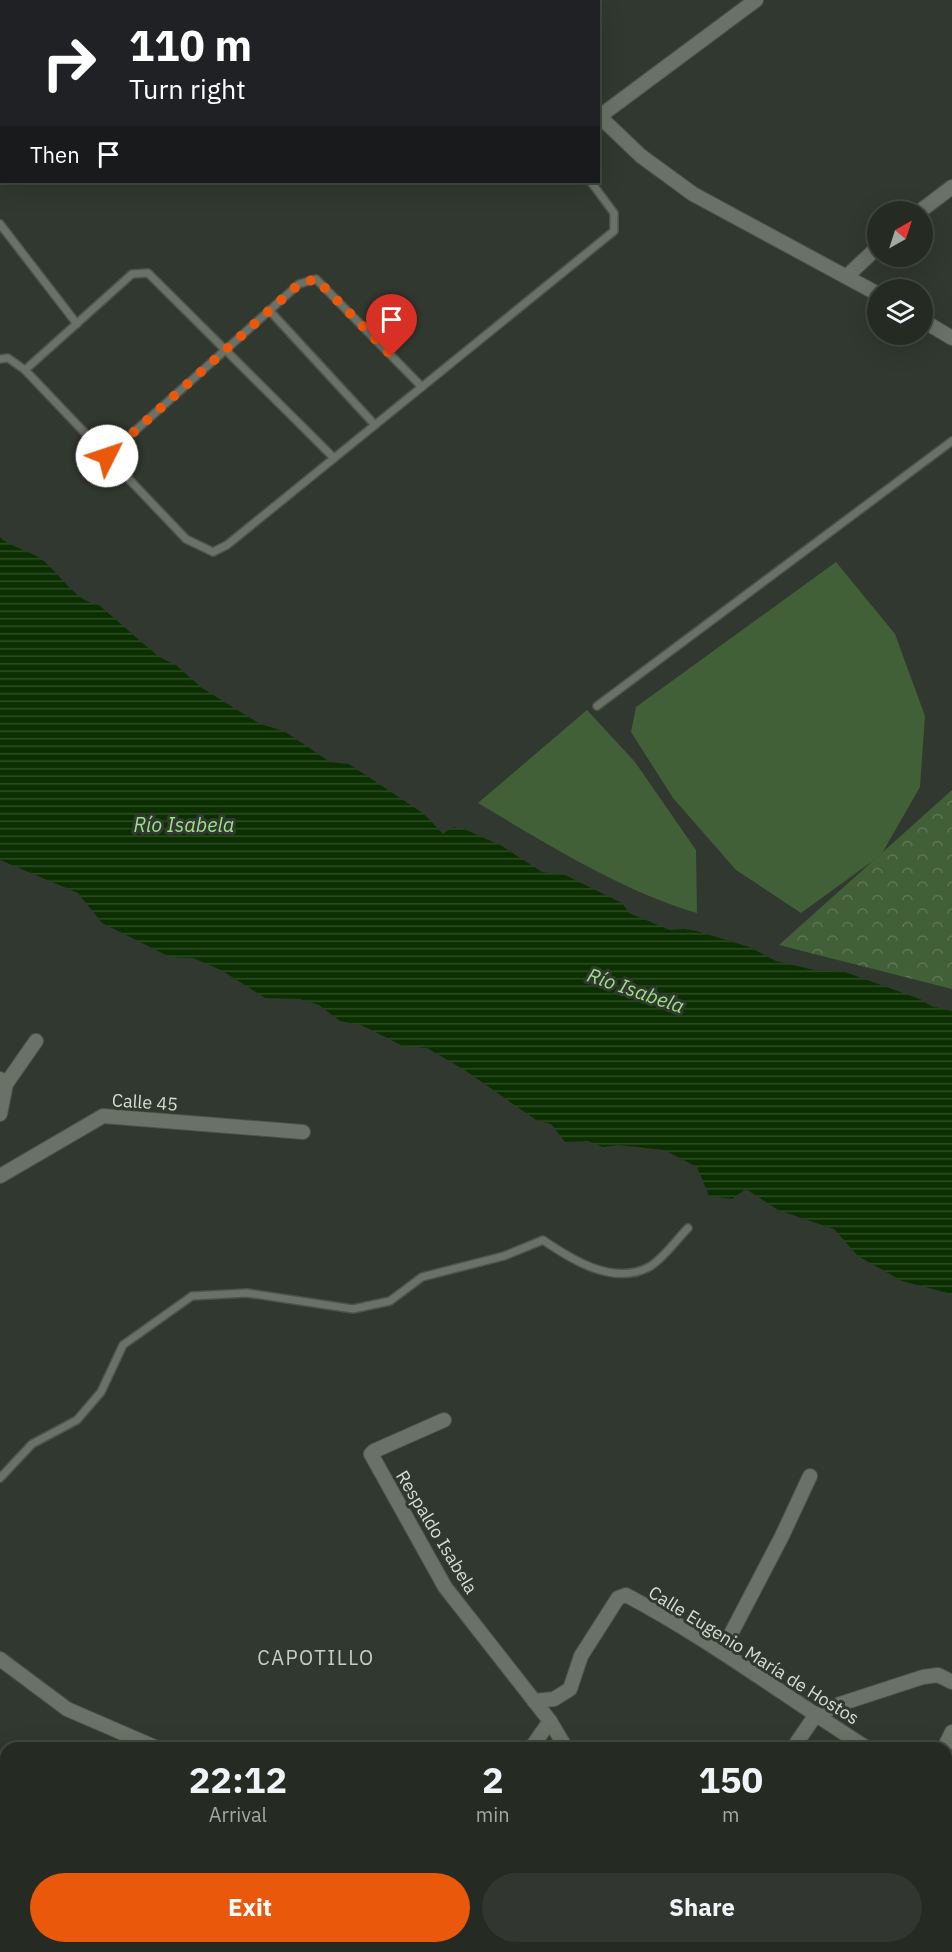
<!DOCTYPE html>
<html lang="en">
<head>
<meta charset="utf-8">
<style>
  :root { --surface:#252a23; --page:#313630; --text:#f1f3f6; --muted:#a3a7a6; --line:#424641; --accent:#ea580c }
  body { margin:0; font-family:"IBM Plex Sans",sans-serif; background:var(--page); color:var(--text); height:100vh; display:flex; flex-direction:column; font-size:22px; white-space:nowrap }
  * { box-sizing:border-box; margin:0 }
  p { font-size:20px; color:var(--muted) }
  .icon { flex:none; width:33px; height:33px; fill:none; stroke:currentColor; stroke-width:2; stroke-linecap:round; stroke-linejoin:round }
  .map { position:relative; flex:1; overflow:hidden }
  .side { position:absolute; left:0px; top:1742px; width:952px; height:212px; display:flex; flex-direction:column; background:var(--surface); border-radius:18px 18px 0 0; box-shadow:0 6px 24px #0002,0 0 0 2px var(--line) }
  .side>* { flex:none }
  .hud { position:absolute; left:0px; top:0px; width:600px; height:183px; box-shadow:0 6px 24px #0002,0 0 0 2px var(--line); background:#202124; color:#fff; overflow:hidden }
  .needle { width:39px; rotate:39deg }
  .fabs { position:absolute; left:867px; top:201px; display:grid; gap:12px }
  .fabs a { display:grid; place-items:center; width:66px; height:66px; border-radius:50%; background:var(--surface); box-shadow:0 6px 24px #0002,0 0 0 2px var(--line); font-size:30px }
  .pin { position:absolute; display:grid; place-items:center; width:51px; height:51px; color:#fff; margin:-62px -26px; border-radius:50% 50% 50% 0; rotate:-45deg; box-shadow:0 0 6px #0007 }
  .pin .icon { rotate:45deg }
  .me { position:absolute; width:66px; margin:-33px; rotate:49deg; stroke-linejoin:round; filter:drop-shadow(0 0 4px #0008) }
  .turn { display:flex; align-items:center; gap:21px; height:126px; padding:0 30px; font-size:27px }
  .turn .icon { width:78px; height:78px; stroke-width:2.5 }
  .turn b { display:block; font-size:42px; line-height:51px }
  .then { display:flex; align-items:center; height:57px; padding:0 30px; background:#0003; gap:12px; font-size:22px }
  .eta { display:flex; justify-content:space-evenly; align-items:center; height:102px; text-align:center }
  .eta b { font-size:36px; font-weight:700; line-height:42px }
  .cta { display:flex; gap:12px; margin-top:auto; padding:12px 30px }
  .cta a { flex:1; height:69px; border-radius:36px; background:var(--accent); color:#fff; font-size:24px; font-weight:700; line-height:69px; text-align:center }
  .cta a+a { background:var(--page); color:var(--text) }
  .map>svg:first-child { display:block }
  .forest { fill:url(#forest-crowns) }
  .pitch { fill:#426038 }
  .water { fill:url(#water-rules) }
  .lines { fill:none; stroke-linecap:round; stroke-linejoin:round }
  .service-casing { stroke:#4e544c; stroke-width:10 }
  .minor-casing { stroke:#4e544c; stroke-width:16 }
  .path { stroke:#646b63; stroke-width:3; stroke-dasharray:6 3; stroke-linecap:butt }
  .service { stroke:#6a7167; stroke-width:7 }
  .minor { stroke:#6a7167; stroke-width:14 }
  .route { stroke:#ea580c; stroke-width:10; stroke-dasharray:0 18 }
  .labels { text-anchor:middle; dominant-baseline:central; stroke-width:6; stroke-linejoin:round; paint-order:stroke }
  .street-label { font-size:18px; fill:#d7dcd6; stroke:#31382f }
  .water-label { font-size:20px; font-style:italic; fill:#9de186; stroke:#31382f }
  .neighbourhood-label { font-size:20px; letter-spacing:1.5px; fill:#c6cfc3; stroke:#31382f }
</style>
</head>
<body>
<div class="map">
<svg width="952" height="1952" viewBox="0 0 952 1952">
  <defs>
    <pattern id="forest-crowns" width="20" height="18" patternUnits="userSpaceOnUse" patternTransform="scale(1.5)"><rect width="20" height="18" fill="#426038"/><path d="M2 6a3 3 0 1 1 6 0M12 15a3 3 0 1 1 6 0" fill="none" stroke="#5d7654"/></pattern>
    <pattern id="water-rules" width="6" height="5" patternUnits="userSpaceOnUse" patternTransform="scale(1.5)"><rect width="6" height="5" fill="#0b2f00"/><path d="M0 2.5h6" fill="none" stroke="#2e4d24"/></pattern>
  </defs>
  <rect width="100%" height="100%" fill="#31382f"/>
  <polygon class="forest" points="952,790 952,989 779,945"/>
  <g class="pitch">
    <polygon points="836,562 895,634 925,716 920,787 881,855 801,913 736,870 673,798 631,732 636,707"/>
    <path d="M587 710 635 762 696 850 697 913C620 890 547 844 478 803Z"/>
  </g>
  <path class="water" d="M0 537C6 545 30 551 41 559 60 573 75 602 99 605L159 657 176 665 202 688 260 724 284 731 330 762 349 764 424 814 443 834 453 827 464 829 502 846 542 872 565 875 622 903 629 913 670 930 684 929 697 931 749 947 776 961 814 970 845 972 920 999 931 1006 952 1011V1294L902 1281 858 1256 834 1229 778 1210 746 1189 732 1199 709 1196 697 1167 664 1150 618 1145 603 1147 588 1141 565 1142 551 1124 536 1120 466 1071 427 1048 403 1046 361 1025 340 1021 319 1005 300 999 265 998 221 970 193 958 170 957 102 923 78 893 0 860Z"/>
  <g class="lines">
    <defs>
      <g id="service">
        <polyline points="388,0 389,2"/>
        <polyline points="130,2 132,0"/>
        <polyline points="0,105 2,103"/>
        <polyline points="0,224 77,324"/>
        <polyline points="269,310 375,425"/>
        <polyline points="0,359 8,358 25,370 186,539 213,552 227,545 614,231 614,213 591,182"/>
        <polyline points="25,370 132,274 148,273 334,458"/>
        <polyline points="107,456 299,284 316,279 422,387"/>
        <polyline points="597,706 952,441"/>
        <path d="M0 1478 32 1444 77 1420 101 1392 123 1345 192 1296 247 1293 353 1309 390 1301 422 1277 504 1256 543 1240C572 1260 614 1286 649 1267 663 1259 677 1239 688 1228"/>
      </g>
      <g id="minor">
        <polyline points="497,0 498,2"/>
        <polyline points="598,115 641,156 693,194 878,294"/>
        <polyline points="600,116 756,0"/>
        <polyline points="919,212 952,187"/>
        <polyline points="847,276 878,247"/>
        <polyline points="922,320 952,338"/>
        <polyline points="0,1079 6,1084 0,1114"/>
        <polyline points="6,1084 36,1041"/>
        <polyline points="0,1176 103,1116 303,1132"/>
        <polyline points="444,1420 374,1451 371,1454 445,1587 550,1721 566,1748"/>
        <polyline points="722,1651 782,1536 810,1476"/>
        <polyline points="0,1659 67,1709 157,1748"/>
        <path d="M534 1701 554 1699 570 1689 581 1656 618 1598 626 1595C711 1640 786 1697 867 1748"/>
        <polyline points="531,1748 550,1721"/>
        <polyline points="793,1748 815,1716 840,1704 923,1677 938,1675 952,1682"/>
        <polyline points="944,1748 952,1732"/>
        <polyline points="946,1942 952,1936"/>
        <polyline points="645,1947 652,1952"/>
        <polyline points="37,1952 39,1947"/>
        <polyline points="204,1952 205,1947"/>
        <polyline points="600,1952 602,1947"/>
        <polyline points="710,1952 712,1947"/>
        <polyline points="804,1952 808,1947"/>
        <polyline points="938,1952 942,1947"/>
      </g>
    </defs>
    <use href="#service" class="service-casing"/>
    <use href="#minor" class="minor-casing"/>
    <polyline class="path" points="0,1755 6,1757"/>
    <use href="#service" class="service"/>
    <use href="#minor" class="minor"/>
  </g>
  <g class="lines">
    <polyline class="route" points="107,456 299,284 316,279 392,356"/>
  </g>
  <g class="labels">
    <g class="street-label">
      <text transform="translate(145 1102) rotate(4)">Calle 45</text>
      <text transform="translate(437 1532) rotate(59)">Respaldo Isabela</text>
      <text transform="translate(754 1655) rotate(32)">Calle Eugenio María de Hostos</text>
    </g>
    <g class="water-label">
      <text x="184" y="824">Río Isabela</text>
      <text transform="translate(636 990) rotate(19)">Río Isabela</text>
    </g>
    <g class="neighbourhood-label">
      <text x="316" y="1657">CAPOTILLO</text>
    </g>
  </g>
</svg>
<div class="fabs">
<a><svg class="needle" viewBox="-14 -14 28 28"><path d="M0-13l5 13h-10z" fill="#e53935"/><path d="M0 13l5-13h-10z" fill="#a3a7a6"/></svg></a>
<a><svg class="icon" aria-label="layers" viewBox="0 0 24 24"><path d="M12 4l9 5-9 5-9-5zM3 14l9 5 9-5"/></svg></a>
</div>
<div class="pin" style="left:392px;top:356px;background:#d93025"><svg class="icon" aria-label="arrive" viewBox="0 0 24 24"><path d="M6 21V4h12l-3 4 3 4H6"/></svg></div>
<svg class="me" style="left:107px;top:456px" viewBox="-20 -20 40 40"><circle r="19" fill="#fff"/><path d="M0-13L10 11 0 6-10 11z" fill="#ea580c"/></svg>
<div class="hud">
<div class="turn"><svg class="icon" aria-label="right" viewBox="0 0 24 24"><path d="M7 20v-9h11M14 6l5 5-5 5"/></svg><div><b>110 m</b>Turn right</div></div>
<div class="then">Then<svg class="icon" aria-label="arrive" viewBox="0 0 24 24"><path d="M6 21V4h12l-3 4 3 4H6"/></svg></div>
</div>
<section class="side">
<div class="eta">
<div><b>22:12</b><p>Arrival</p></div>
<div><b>2</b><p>min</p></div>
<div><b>150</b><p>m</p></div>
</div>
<div class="cta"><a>Exit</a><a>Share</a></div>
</section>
</div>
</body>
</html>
